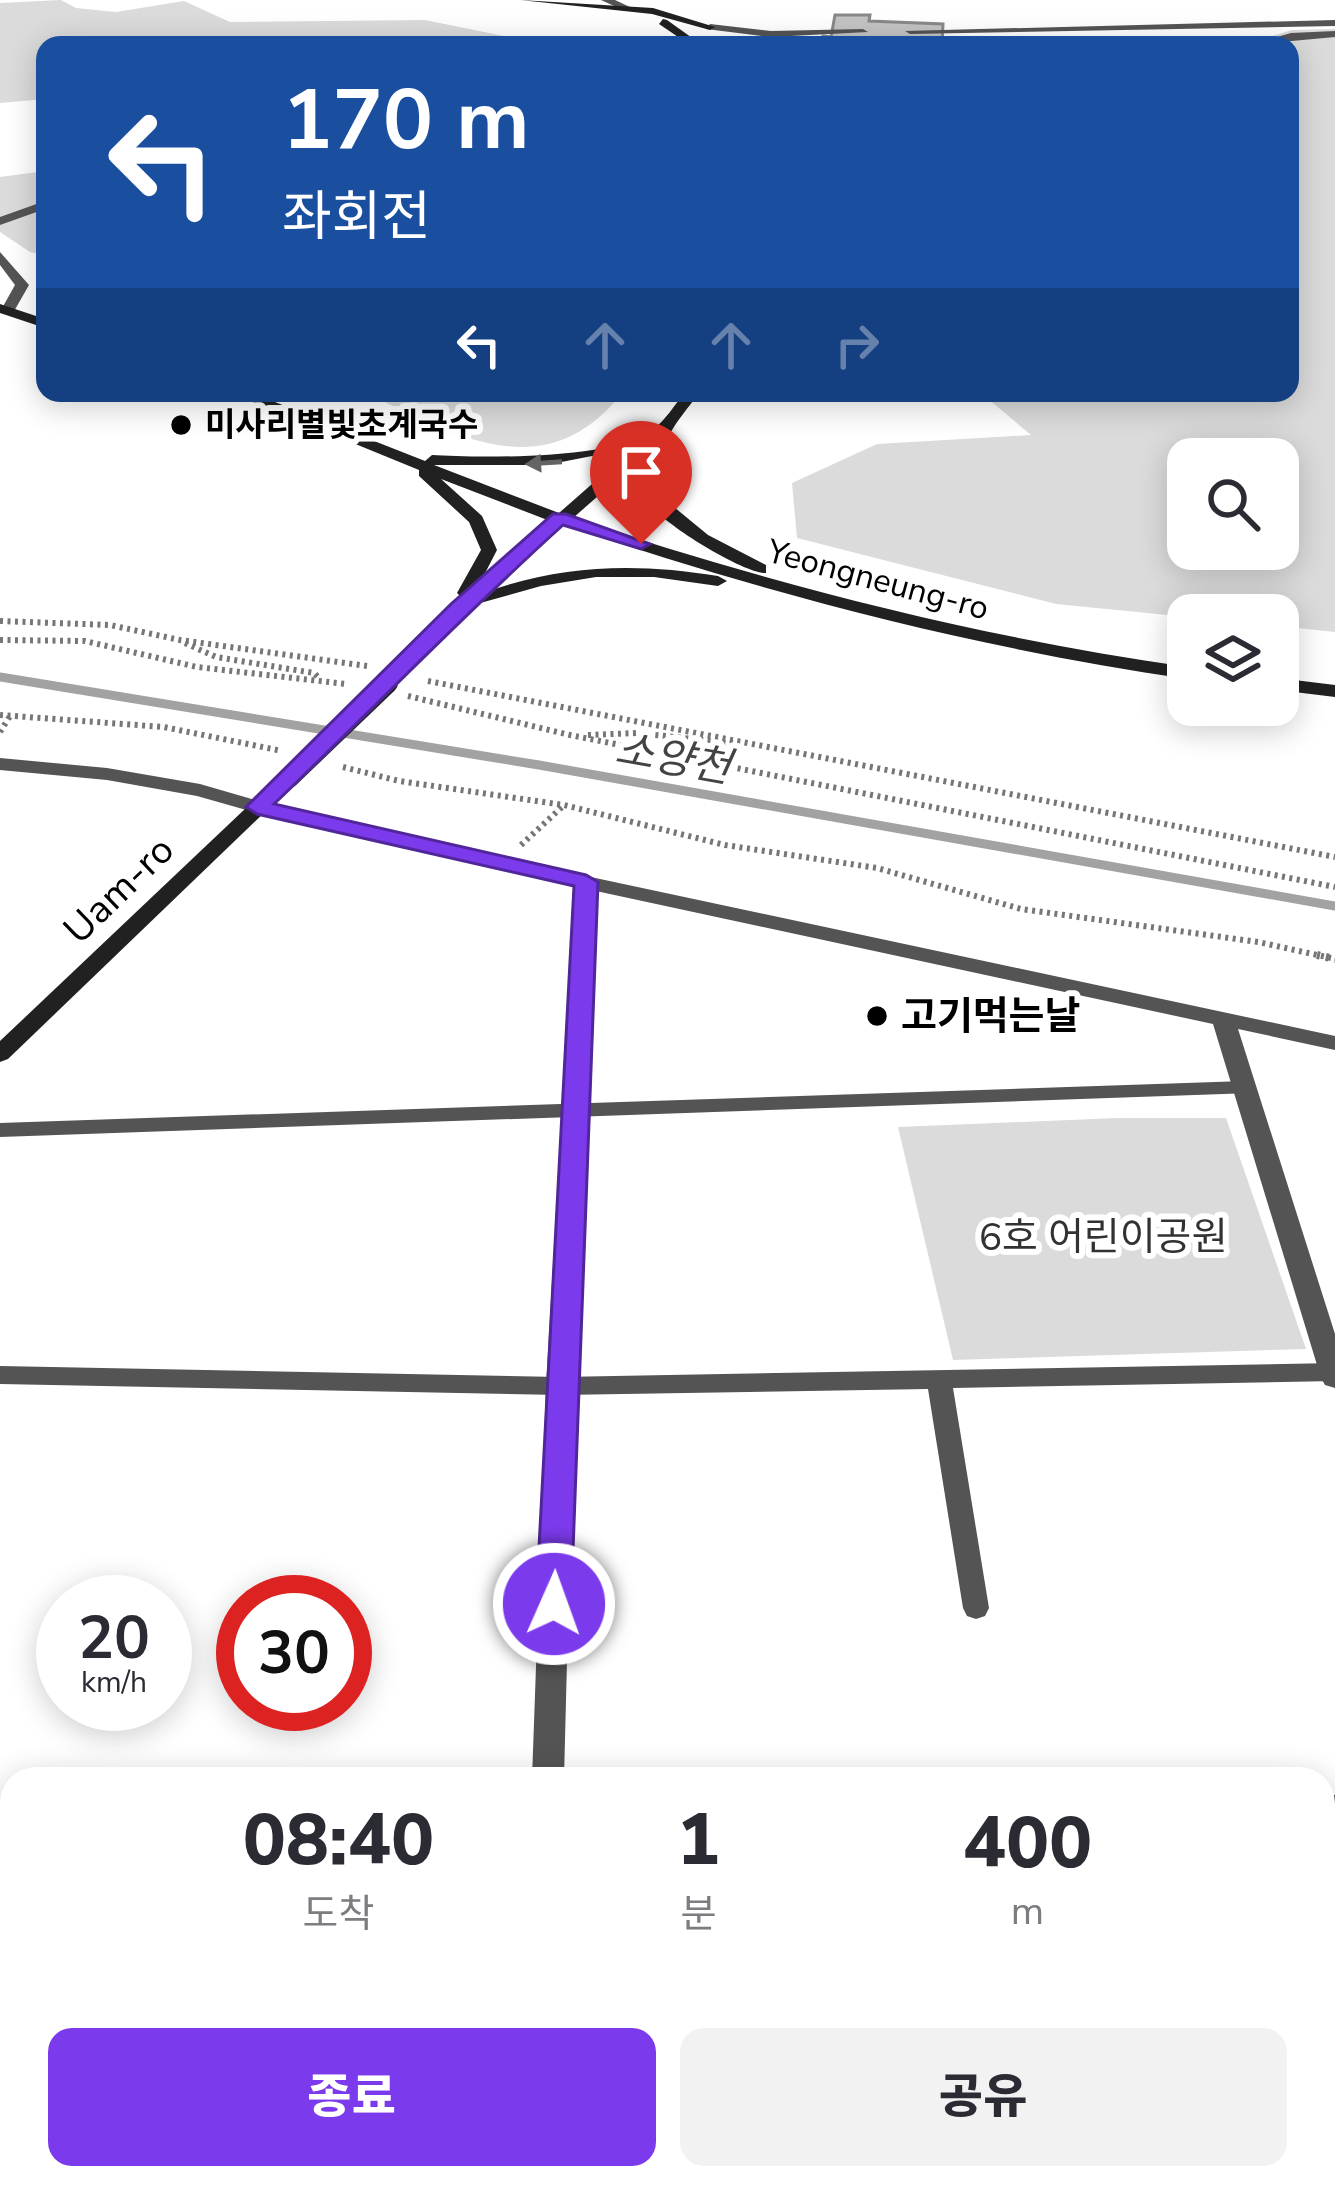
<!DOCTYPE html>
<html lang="ko">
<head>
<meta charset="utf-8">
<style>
  :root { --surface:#fff; --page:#f2f2f3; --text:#2b2b33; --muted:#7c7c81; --accent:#7c3aed }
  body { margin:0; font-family:"Nunito Sans","Noto Sans KR",sans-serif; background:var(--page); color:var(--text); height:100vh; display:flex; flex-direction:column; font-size:45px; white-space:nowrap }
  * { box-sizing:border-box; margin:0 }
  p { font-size:39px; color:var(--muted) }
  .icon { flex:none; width:66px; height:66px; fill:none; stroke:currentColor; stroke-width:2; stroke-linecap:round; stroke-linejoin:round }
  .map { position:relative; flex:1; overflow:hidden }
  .sheet { position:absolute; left:0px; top:1767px; width:1335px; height:423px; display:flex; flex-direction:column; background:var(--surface); border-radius:36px 36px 0 0; box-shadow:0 6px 30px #0003 }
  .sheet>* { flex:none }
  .banner { position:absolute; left:36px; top:36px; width:1263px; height:366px; border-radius:24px; box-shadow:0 6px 30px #0003; background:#1a4fa0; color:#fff; overflow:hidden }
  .controls { position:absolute; left:1167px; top:438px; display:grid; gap:24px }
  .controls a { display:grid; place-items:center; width:132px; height:132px; border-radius:24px; background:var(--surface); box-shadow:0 6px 30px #0003; font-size:60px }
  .speed { position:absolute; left:36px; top:1575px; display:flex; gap:24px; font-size:60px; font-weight:700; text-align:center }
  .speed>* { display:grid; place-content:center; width:156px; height:156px; border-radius:50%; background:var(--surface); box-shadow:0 6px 30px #0003; line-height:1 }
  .speed small { font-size:30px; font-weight:400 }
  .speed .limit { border:18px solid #d22; background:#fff; color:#111 }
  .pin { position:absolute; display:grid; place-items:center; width:102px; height:102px; color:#fff; margin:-123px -51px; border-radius:50% 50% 50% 0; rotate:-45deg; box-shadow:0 0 12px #0007 }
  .pin .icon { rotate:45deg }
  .me { position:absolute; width:132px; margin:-66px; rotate:2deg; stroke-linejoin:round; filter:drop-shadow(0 0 9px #0008) }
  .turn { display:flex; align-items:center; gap:42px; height:252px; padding:0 48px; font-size:54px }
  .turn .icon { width:156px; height:156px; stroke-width:2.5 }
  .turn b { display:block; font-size:84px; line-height:102px }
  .lanes { display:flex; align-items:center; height:114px; padding:0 48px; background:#0003; justify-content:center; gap:60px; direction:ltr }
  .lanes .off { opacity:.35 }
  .eta { display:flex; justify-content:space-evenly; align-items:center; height:204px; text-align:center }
  .eta b { font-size:72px; font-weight:800; line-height:84px }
  .action { display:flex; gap:24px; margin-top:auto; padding:24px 48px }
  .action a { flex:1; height:138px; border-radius:24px; background:var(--accent); color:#fff; font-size:48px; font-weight:800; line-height:138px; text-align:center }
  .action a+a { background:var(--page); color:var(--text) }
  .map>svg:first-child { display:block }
  .green { fill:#dbdbdb; fill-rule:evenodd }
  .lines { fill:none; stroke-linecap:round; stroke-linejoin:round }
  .stream { stroke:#a2a2a2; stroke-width:9 }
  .building { fill:#c4c4c4; stroke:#898989; stroke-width:3 }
  .path-far1 { stroke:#767676; stroke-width:6; stroke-dasharray:3 4.5; stroke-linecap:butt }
  .path { stroke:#767676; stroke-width:8; stroke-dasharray:3 6; stroke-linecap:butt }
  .lane { fill:#545454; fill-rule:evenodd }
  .street { fill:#545454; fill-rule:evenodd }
  .secondary { fill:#212121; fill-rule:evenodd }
  .secondary-bridge { stroke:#212121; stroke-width:20 }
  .oneway { fill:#646464 }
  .route { fill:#7c3aed; stroke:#51269a; stroke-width:3 }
  .poi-dot { fill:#000; stroke:#fff; stroke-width:4.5 }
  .labels { text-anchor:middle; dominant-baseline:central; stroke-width:12; stroke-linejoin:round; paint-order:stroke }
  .far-poi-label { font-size:33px; font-weight:bold; fill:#000; stroke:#fff; text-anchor:start }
  .far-street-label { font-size:33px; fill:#000; stroke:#fff }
  .street-label { font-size:39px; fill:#000; stroke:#fff }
  .poi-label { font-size:39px; font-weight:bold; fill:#000; stroke:#fff; text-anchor:start }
  .park-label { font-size:39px; fill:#323232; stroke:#fff }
  .water-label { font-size:42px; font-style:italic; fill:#434343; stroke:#fff }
</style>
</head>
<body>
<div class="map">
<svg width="1335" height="2189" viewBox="0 0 1335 2189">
  <rect width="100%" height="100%" fill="#fff"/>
  <g class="green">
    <polygon points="61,0 76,8 116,12 184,1 230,22 425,20 548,45 45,45 45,99 0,103 0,3"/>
    <path d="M1335 29V632L1278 626V615L1188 617 1056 604 797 538 792 483 877 444 1031 435 981 393H1290V45H1243L1292 30ZM1188 459H1278V549H1188Z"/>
    <polygon points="45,171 45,255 30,252 0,232 0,177"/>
    <path d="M366 393H622C545 490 455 435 366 393Z"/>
    <polygon points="1118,1118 1226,1118 1306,1349 953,1360 898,1127"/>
  </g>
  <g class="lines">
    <polyline class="stream" points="0,677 539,765 1335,906"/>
  </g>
  <polygon class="building" points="835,15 870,15 869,21 943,24 942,45 821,45 823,36 831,37"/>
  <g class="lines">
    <g class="path-far1">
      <polyline points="0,621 110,625 180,640 367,666"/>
      <polyline points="0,640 85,641 197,667 346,684"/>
      <polyline points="185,643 216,657 314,673 319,678"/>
      <polyline points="428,681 1335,857"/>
      <polyline points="408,696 570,735 1335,887"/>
      <polyline points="0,715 164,727 282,751"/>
      <polyline points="0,732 10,716"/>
      <polyline points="588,735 637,733 740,744"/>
      <polyline points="343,767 399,781 564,805 725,845 877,868 1021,909 1258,942 1331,958"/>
      <polyline points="521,845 563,806"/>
    </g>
    <polyline class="path" points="1317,955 1335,959"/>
    <g class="lane">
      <polygon points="1335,31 1335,37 1249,45 1291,33"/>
      <polygon points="1245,1081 1252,1083 1255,1088 1252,1093 0,1137 0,1123"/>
      <polygon points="1335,1363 1335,1381 953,1388 989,1608 985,1616 976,1619 967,1616 963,1608 928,1389 560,1395 0,1384 0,1366 560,1377"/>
      <polygon points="635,2178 669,2178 672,2189 638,2189"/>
    </g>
    <g class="street">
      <polygon points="601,0 615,0 632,8 623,10"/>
      <polygon points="1335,20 1335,26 910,34 905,31"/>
      <polygon points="710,24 771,31 863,29 868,32 771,37 706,29"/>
      <polygon points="45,201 45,209 0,225 0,217"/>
      <polygon points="0,252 29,285 13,313 8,314 1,310 15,285 0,265"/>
      <polygon points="0,758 107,768 200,784 262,802 586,876 1335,1036 1335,1050 1238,1029 1335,1334 1335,1388 1325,1385 1321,1378 1213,1024 596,891 574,1386 564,1779 532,1779 546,1386 575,886 257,813 197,796 107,780 0,770"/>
    </g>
    <g class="secondary">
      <polygon points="520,0 653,8 715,27 710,30 652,14"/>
      <polygon points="663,19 667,20 702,45 690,45 659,24"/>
      <polygon points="0,304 45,319 45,328 0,313"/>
      <path d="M231 393H252L425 461 432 455C479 458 620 460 654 429 665 420 675 405 684 393H699C669 433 655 444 663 498L708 535 766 565V573C744 574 657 521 647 500 641 487 645 467 647 453L573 518C775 585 977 637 1188 667V679C974 648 768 594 564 525L489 591C566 564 639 563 718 576L727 581 718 586 654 577H596L541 586 473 605 395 687H381V679L461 597 457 593 481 550 469 522 419 476V470ZM633 448 559 513 434 465H546ZM441 479 550 521 482 579 497 550 482 516Z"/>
      <polygon points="1278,678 1335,685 1335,697 1278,690"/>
      <polygon points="289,772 299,778 296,782 8,1059 0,1062 0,1041 282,774"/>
      <rect x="1323" y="1795" width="12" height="30"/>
      <polygon points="12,1832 12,1864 0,1865 0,1833"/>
    </g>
    <polyline class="secondary-bridge" points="289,778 388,683"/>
  </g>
  <defs><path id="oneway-solid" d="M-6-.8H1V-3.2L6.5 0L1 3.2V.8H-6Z" transform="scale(3)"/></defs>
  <use class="oneway" href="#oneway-solid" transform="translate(544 463) rotate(176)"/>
  <path class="route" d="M553 514H566L650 544 641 549 563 525C463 615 371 711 274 804L586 875 598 882 571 1604 566 1615 554 1619 541 1615 536 1604 574 886 257 814 246 807 451 604Z"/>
  <g class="poi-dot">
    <circle cx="181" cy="425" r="12"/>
    <circle cx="877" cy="1016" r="12"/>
  </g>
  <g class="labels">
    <g class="far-poi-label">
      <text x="205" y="425">미사리별빛초계국수</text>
    </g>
    <g class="far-street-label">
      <text transform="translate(878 580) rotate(15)">Yeongneung-ro</text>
    </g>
    <g class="street-label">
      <text transform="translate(119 890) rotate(-44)">Uam-ro</text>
    </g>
    <g class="poi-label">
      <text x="901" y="1016">고기먹는날</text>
    </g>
    <g class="park-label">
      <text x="1103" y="1237">6호 어린이공원</text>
    </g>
    <g class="water-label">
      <text transform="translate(673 759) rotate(10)">소양천</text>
    </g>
  </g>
</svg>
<div class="controls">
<a><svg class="icon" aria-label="search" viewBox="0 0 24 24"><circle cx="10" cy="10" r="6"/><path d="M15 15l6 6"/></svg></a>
<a><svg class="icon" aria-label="layers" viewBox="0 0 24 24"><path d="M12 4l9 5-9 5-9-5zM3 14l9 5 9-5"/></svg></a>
</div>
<div class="speed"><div>20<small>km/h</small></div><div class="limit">30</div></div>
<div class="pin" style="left:641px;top:544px;background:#d93025"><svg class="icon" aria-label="arrive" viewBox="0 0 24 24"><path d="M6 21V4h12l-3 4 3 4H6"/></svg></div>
<svg class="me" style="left:554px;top:1604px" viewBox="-20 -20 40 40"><circle r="17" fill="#7c3aed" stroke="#fff" stroke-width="3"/><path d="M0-11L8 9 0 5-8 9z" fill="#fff"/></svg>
<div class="banner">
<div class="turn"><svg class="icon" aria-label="left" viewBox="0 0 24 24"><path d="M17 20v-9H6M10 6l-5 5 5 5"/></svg><div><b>170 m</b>좌회전</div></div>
<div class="lanes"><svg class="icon" aria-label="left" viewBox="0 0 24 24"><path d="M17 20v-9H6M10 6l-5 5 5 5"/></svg><svg class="icon off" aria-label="ahead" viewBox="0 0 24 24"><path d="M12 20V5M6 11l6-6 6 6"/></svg><svg class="icon off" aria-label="ahead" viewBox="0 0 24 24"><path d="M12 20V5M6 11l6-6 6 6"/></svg><svg class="icon off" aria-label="right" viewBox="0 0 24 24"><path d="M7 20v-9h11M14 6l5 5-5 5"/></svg></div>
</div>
<section class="sheet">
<div class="eta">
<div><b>08:40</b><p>도착</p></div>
<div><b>1</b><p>분</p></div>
<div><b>400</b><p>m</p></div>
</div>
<div class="action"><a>종료</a><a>공유</a></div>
</section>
</div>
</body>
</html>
